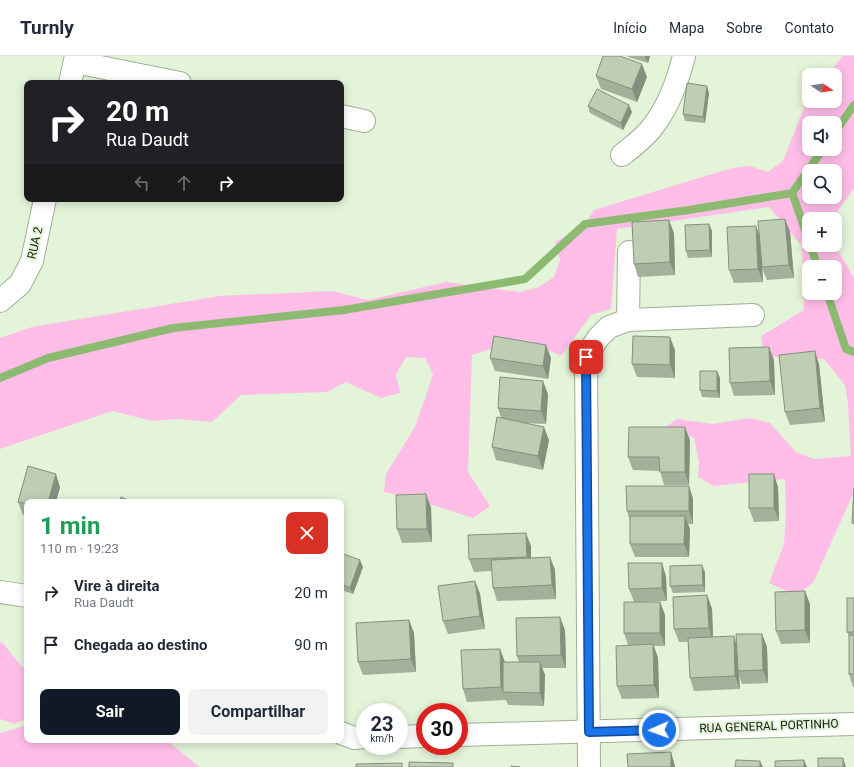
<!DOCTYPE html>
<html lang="pt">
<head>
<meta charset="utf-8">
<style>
  :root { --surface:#fff; --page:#f2f2f3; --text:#1f2937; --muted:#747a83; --line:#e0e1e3; --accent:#111827 }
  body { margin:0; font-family:Roboto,sans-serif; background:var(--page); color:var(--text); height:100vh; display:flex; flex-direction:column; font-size:15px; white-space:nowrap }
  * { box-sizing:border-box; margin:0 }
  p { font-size:13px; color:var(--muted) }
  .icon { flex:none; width:22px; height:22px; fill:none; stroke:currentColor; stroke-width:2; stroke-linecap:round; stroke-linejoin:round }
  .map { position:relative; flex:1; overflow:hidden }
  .panel { position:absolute; left:24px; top:443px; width:320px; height:244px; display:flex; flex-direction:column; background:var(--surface); border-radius:8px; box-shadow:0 2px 10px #0003 }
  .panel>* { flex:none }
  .guide { position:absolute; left:24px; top:24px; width:320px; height:122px; border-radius:8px; box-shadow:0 2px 10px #0003; background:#202124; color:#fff; overflow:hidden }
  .needle { width:26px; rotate:102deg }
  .controls { position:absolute; left:802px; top:12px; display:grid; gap:8px }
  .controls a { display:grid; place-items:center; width:40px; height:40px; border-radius:8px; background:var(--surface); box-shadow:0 2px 10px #0003; font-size:20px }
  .speed { position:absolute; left:356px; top:647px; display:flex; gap:8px; font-size:20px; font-weight:700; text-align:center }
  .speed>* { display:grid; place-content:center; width:52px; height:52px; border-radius:50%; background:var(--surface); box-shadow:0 2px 10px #0003; line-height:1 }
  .speed small { font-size:10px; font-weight:400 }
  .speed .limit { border:6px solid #d22; background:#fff; color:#111 }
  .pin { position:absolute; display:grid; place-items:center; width:34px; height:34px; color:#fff; margin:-17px; border-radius:8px; box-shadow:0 2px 6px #0006 }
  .me { position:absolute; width:44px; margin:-22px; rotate:268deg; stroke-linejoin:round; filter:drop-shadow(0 0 3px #0008) }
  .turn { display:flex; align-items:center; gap:14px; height:84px; padding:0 16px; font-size:18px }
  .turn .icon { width:52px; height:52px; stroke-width:2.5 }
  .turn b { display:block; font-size:28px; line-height:34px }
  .lanes { display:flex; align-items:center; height:38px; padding:0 16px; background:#0003; justify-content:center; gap:20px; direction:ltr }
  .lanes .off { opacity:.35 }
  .round { display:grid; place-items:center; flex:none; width:42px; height:42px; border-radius:8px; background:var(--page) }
  .overview { display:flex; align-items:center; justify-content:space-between; height:68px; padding:0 16px }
  h1 { font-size:24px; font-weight:700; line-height:30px; color:#1e9e55 }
  .button { display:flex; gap:8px; margin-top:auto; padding:8px 16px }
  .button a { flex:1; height:46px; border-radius:8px; background:var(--accent); color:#fff; font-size:16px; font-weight:700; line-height:46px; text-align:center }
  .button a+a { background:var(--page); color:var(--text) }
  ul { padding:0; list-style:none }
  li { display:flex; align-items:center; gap:12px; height:52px; padding:0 16px }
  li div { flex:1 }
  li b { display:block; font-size:15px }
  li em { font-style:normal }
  header { display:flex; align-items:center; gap:24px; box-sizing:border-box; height:56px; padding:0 20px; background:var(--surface); border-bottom:1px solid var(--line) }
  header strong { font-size:19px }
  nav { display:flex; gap:22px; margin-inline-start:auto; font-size:14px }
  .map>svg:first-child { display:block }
  .green { fill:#ffbde8; fill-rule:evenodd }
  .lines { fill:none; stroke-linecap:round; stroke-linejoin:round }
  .stream { stroke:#8dba71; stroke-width:8 }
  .minor-casing { stroke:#9fb096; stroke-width:24 }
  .minor { stroke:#fff; stroke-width:22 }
  .wall { fill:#a3b19a }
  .shaded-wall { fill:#84907d }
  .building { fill:#bdceb3; stroke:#84907d }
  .route-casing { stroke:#114b97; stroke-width:10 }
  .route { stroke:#1a73e8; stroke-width:7 }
  .labels { text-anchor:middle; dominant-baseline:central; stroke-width:4; stroke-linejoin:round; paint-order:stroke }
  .street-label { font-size:12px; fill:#191f15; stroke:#e3f4d9 }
</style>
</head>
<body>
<header>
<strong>Turnly</strong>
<nav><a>Início</a><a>Mapa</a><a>Sobre</a><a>Contato</a></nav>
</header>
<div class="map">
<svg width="854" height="711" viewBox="0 0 854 711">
  <rect width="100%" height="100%" fill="#e3f4d9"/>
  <g class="green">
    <path d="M842 0H854V132L832 163H809V189H835L854 222V436L813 527 796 539 769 527 784 488 786 458 785 423 714 430 698 421 699 407 694 382 666 371 677 363 713 368 750 362 770 367 796 396 814 403 851 400 848 348 845 329 824 303H789L763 299 761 280 804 254 802 190 769 151 617 173 611 253 591 259 561 300 526 284 502 289 472 299 468 416 490 450 473 462 408 441 384 436 386 418 415 371 433 319 425 302 406 301 396 318 400 337 381 342 346 326 327 336 241 339 212 366 177 363 153 365 112 355 0 393V282L32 271 219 240 332 235 368 244 446 226 520 236 539 231 554 221 560 204 555 186 585 168 594 154 732 112 750 110 768 116 783 105 804 52 809 45H835V19H828ZM809 67H835V93H809ZM809 115H835V141H809ZM809 211H835V237H809Z"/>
    <polygon points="0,586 3,587 21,610 27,613 27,662 14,668 0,663"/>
    <polygon points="27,669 27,684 166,684 200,711 0,711 0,677"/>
  </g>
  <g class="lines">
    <g class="stream">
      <polyline points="835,76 854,49"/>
      <polyline points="792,137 809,185"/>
      <polyline points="810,189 818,211"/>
      <polyline points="827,237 846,293 854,296"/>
      <polyline points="0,322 48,302 173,272 344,254 525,223 585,168 689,154 792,137 823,93"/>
    </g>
    <defs>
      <g id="minor">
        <polyline points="75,6 180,27"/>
        <polyline points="70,27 76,0"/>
        <polyline points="341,60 364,65"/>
        <path d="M622 99C633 90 646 81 654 69 669 49 678 24 684 0"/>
        <polyline points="0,245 20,228 32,205 45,143"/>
        <polyline points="628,264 629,196"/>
        <polyline points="0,536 27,540"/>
        <polyline points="341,677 354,682 365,681"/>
        <polyline points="459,679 854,668"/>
        <polyline points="399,681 425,680"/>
        <polyline points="589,711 586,301 598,282 609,271 628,264 753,259"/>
      </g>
    </defs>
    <use href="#minor" class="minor-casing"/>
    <use href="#minor" class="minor"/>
  </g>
  <g class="wall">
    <polygon points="627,0 650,0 648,7 628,1"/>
    <polygon points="596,20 647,21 637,46 601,33"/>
    <polygon points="709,37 705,67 685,65 683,58"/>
    <polygon points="588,50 632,56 623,74 590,57"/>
    <polygon points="785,163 790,176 794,222 767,224 762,212 763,226 734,227 729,214 759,178"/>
    <polygon points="709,168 712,175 712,201 688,202 686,195"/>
    <polygon points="674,177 675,219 638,221 634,208"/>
    <polygon points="675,294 675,322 637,321 632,308"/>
    <polygon points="490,302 551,302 548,323 495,315"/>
    <polygon points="774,304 775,339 734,340 730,327"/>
    <polygon points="819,308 825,366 790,369 785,356"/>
    <polygon points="717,315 720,322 720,342 702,341 700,334"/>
    <polygon points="548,338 546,368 523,367 549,384 543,414 496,404 492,391 501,362 498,352"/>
    <polygon points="690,384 689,429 664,429 660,415 633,414 628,401"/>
    <polygon points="689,430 693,443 693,468 688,468 690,473 689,501 635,501 630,488 630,465 627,455"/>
    <polygon points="60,431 56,446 27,446 27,460 23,459 18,446"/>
    <polygon points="778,431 779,465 754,466 749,452"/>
    <polygon points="431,451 432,486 402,487 397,473"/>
    <polygon points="531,490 531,502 550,501 555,514 556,543 497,545 493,532 492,515 474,516 469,503"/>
    <polygon points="341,497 363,511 353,538 341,534"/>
    <polygon points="705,516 705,536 673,537 670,530"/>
    <polygon points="666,520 667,545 634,546 629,533"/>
    <polygon points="475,525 480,538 485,573 448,578 443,565"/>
    <polygon points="707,539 712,553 713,581 737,588 762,578 767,591 768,627 742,628 739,619 740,633 694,635 690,622 688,586 679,586 674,573"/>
    <polygon points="854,542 854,631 853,631 849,618 849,580 847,576"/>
    <polygon points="660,546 665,559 665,590 654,590 658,602 659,642 622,643 617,630 628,589 624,577"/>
    <polygon points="810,548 810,587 781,588 776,575"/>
    <polygon points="409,564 414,577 416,616 363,619 358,606"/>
    <polygon points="565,574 566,612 542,612 545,619 544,650 508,649 506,644 467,646 463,633 500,593 504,606 519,606 517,600"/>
  </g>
  <g class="shaded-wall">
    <polygon points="645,0 650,0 648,7 645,1"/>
    <polygon points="642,8 647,21 637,46 632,33"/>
    <polygon points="707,30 709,37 705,67 703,61"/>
    <polygon points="629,49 632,56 623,74 621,67"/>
    <polygon points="785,163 790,176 794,222 789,209"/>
    <polygon points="669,164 674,177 675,219 670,206"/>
    <polygon points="709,168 712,175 712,201 710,194"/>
    <polygon points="756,170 761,183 763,226 758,213"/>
    <polygon points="670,281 675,294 675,322 670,309"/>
    <polygon points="546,289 551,302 548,323 543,310"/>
    <polygon points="769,291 774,304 775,339 770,325"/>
    <polygon points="815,295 819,308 825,366 820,352"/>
    <polygon points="717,315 720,322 720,342 717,335"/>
    <polygon points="543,325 548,338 546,368 541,355"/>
    <polygon points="544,371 549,384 543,414 538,400"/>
    <polygon points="685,371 690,384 689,429 685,416"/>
    <polygon points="56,418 60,431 56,446 48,446"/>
    <polygon points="774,418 778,431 779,465 774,452"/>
    <polygon points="689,430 693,443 693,468 689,455"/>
    <polygon points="426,438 431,451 432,486 427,473"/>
    <polygon points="685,460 690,473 689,501 684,488"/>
    <polygon points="526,477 531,490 531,514 527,501"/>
    <polygon points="550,501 555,514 556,543 552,529"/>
    <polygon points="360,504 363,511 353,538 350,532"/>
    <polygon points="662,507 666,520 667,545 662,532"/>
    <polygon points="702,509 705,516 705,536 703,529"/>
    <polygon points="475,525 480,538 485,573 480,560"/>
    <polygon points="805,535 810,548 810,587 805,574"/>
    <polygon points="707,539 712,553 713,585 709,572"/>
    <polygon points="660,546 665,559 665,590 660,577"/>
    <polygon points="560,561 565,574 566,612 561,599"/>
    <polygon points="409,564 414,577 416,616 411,603"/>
    <polygon points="762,578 767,591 768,627 763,614"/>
    <polygon points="734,580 738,593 738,615 739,619 740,633 735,620"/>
    <polygon points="653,588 658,602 659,642 654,629"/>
    <polygon points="500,593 505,606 503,636 501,631"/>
    <polygon points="540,606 545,619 544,650 540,637"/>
    <polygon points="671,696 675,710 675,711 671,711"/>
    <polygon points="843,702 846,711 843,711"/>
    <polygon points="804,704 807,711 804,711"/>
    <polygon points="760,705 763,711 760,711"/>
  </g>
  <g class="building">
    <polygon points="603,0 620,0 642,8 632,33 596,20"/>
    <polygon points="687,27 707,30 703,61 683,58"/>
    <polygon points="597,33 629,49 621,67 588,50"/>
    <polygon points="785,163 789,209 762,211 758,165"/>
    <polygon points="669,164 670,206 634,208 632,166"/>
    <polygon points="709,168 710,194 686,195 685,169"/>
    <polygon points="756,170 758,213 729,214 727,171"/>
    <polygon points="494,280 546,289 543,310 490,302"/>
    <polygon points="633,280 670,281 670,309 632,308"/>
    <polygon points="769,291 770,325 730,327 729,292"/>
    <polygon points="815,295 820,352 785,356 779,299"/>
    <polygon points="700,315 717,315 717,335 700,334"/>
    <polygon points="500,321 543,325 541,355 498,352"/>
    <polygon points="497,361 544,371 538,400 492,391"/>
    <polygon points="629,371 685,371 685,416 660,416 659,401 628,401"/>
    <polygon points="28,410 56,418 48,446 27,446 27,448 18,446"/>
    <rect x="749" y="418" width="25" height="34"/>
    <polygon points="626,430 689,430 689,455 627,455"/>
    <polygon points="854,432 854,468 852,467"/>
    <polygon points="426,438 427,473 397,473 396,439"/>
    <polygon points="121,441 133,446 119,446"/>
    <polygon points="630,460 685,460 684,488 630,488"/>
    <polygon points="526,477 527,501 469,503 468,479"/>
    <polygon points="341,497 360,504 350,532 341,528"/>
    <polygon points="550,501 552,529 493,532 491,504"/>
    <polygon points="628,507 662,507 662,532 629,533"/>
    <polygon points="702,509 703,529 670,530 670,510"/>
    <polygon points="475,525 480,560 443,565 438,530"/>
    <polygon points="805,535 805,574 776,575 775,536"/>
    <polygon points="707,539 709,572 674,573 673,541"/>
    <rect x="847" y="542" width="7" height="34"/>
    <rect x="624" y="546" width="36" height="31"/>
    <polygon points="560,561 561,599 517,600 516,562"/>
    <polygon points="409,564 411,603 358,606 356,567"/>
    <polygon points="736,578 762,578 763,614 738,615"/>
    <rect x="849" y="579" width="5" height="39"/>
    <polygon points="734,580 735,620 690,622 688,582"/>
    <polygon points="653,588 654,629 617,630 616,590"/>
    <polygon points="500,593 501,631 463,633 461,594"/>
    <polygon points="503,606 540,606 540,637 503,636"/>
    <polygon points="671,696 671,711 628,711 627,698"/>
    <rect x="818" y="702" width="25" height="9"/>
    <polygon points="736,704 760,705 760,711 735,711"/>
    <polygon points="804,704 804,711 775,711 775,705"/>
    <polygon points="409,706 453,707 453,711 409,711"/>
    <polygon points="402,707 402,711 356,711 356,708"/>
    <polygon points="511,710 520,711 511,711"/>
  </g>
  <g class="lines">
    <defs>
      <polyline id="route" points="586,301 589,676 659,674"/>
    </defs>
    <use href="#route" class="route-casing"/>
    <use href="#route" class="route"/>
  </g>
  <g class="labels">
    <g class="street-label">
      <text transform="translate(35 187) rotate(-77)">RUA 2</text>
      <text transform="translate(769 670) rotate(-2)">RUA GENERAL PORTINHO</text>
    </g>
  </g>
</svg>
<div class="controls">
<a><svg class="needle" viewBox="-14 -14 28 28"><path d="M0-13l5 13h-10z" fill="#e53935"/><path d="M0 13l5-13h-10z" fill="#747a83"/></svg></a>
<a><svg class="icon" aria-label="sound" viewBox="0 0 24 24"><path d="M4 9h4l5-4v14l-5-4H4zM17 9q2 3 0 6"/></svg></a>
<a><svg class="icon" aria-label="search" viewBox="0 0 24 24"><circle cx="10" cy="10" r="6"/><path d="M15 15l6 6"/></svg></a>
<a>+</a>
<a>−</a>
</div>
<div class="speed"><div>23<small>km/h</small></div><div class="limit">30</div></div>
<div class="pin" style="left:586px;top:301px;background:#d93025"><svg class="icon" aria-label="arrive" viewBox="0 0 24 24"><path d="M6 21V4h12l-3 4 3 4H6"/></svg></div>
<svg class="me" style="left:659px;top:674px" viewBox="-20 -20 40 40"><circle r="17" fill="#1a73e8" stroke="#fff" stroke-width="3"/><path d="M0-11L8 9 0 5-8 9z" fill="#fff"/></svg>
<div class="guide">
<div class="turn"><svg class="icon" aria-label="right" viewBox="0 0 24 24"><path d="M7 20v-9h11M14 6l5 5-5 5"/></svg><div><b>20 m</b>Rua Daudt</div></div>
<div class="lanes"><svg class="icon off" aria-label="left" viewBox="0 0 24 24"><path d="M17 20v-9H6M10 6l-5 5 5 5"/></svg><svg class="icon off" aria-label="ahead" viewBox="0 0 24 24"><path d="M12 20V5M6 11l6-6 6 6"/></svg><svg class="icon" aria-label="right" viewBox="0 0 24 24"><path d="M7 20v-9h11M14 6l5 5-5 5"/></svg></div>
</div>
<section class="panel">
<div class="overview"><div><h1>1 min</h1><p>110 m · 19:23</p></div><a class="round" style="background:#d93025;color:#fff"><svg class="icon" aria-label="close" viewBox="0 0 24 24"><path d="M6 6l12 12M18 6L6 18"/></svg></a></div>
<ul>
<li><svg class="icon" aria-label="right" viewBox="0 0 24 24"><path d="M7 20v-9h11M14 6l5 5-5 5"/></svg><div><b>Vire à direita</b><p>Rua Daudt</p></div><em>20 m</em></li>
<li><svg class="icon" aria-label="arrive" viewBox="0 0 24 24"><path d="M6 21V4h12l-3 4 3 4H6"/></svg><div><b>Chegada ao destino</b></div><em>90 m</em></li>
</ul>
<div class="button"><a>Sair</a><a>Compartilhar</a></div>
</section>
</div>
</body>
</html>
